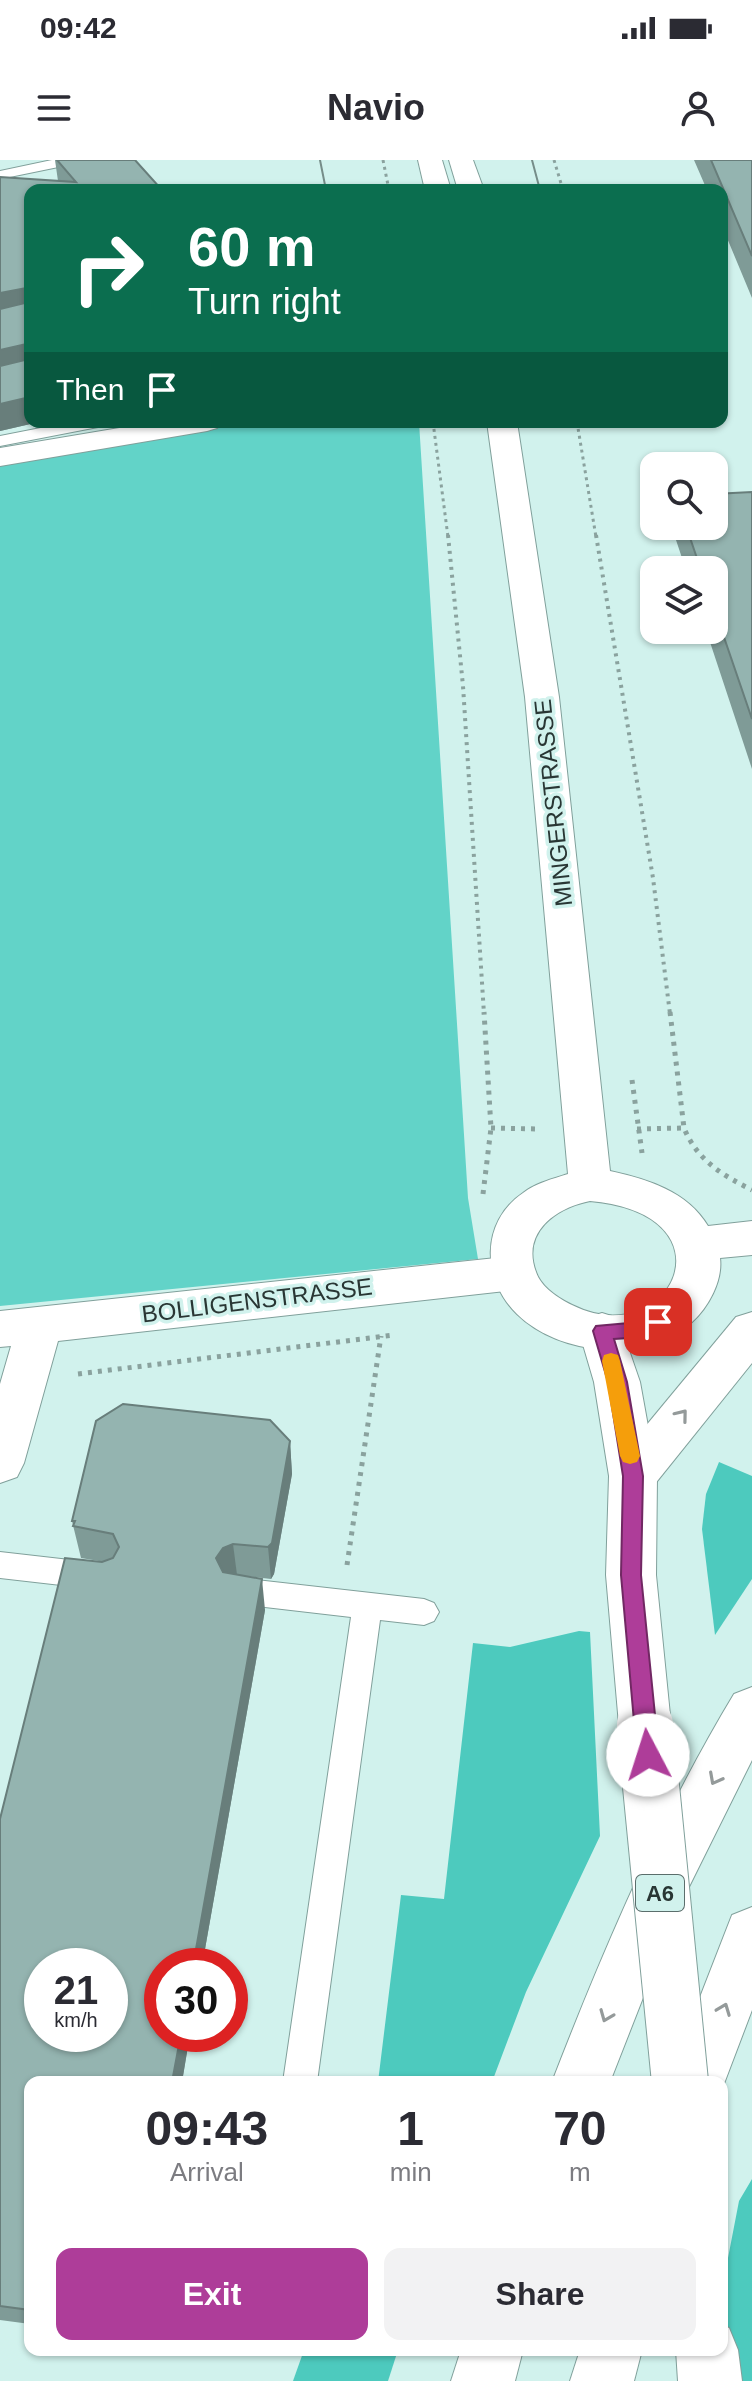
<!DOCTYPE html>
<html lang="en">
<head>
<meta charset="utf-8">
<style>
  :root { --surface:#fff; --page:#f2f2f3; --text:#2b2b33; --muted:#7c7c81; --accent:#ae3d99 }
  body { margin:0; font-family:Arial,sans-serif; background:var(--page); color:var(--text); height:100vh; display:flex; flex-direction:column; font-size:30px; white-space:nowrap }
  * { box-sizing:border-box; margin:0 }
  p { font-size:26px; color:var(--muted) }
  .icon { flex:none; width:44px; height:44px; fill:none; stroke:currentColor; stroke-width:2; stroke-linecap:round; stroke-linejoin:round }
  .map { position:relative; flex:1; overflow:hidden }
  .details { position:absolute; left:24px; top:1916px; width:704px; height:280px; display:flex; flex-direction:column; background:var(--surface); border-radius:16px; box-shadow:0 2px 6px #0004 }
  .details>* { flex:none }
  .hud { position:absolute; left:24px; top:24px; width:704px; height:244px; border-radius:16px; box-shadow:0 2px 6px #0004; background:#0b6e4f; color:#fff; overflow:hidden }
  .fabs { position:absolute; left:640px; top:292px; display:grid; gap:16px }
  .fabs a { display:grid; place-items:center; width:88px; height:88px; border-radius:16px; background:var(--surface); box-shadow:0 2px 6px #0004; font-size:40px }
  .speed { position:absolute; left:24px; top:1788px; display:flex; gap:16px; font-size:40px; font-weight:700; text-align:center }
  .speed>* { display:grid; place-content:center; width:104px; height:104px; border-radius:50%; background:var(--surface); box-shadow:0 2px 6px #0004; line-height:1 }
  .speed small { font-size:20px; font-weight:400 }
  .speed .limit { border:12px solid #d22; background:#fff; color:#111 }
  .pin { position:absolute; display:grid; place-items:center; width:68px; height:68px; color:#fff; margin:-34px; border-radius:16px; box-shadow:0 4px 12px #0006 }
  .me { position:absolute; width:88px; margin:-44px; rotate:355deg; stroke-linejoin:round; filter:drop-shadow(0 0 6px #0008) }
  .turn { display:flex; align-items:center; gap:28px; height:168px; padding:0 32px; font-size:36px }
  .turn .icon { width:104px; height:104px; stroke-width:2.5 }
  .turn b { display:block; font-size:56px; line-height:68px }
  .then { display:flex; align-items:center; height:76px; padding:0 32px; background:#0003; gap:16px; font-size:30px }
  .eta { display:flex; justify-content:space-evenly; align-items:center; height:136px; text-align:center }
  .eta b { font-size:48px; font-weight:700; line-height:56px }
  .primary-button { display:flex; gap:16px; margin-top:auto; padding:16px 32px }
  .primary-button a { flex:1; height:92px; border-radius:16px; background:var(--accent); color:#fff; font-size:32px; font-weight:700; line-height:92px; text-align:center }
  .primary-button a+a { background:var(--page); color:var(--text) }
  .status { display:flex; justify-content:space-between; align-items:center; height:56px; padding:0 40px; background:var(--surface); direction:ltr }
  .status svg { height:22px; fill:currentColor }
  header { display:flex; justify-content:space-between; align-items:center; height:104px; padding:0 32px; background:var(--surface); font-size:36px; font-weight:700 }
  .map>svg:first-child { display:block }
  .green { fill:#62d3c8 }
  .forest { fill:#4dcabe }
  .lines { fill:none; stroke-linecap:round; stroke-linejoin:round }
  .service-casing { stroke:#80a09b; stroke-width:2 }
  .minor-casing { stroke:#80a09b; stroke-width:2 }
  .secondary-casing { stroke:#80a09b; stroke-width:2 }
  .motorway-casing { stroke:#80a09b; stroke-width:2 }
  .path-far2 { stroke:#8aa29e; stroke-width:3; stroke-dasharray:3 4; stroke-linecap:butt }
  .path-far1 { stroke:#8aa29e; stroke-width:4; stroke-dasharray:3 5; stroke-linecap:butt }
  .path { stroke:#8aa29e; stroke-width:5; stroke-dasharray:4 6; stroke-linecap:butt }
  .service { fill:#fff; fill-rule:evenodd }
  .minor { fill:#fff; fill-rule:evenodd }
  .secondary { fill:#fff; fill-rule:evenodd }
  .motorway { fill:#fff; fill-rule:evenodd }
  .tram { stroke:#768d89; stroke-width:2 }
  .minor-bridge-casing { stroke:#80a09b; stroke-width:58; stroke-linecap:butt }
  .minor-bridge { stroke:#fff; stroke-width:56 }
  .wall { fill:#7f9b97 }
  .shaded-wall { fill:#687e7b }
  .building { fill:#94b4b0; stroke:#687e7b; stroke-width:2; fill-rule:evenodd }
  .oneway { stroke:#949a9a }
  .route { fill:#ae3d99; stroke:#712863; stroke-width:2 }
  .slow { fill:#f59e0b }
  .labels { text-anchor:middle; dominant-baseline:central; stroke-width:7; stroke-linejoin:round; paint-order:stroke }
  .shield { fill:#d1f2ed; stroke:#5b6e6c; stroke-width:2 }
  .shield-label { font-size:22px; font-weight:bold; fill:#293634 }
  .street-label { font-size:24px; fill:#293634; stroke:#d1f2ed }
</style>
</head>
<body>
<div class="status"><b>09:42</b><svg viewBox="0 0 49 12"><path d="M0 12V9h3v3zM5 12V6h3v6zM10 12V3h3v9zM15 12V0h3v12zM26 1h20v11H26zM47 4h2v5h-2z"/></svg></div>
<header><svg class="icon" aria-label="menu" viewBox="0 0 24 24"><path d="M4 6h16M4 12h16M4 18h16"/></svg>Navio<svg class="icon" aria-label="person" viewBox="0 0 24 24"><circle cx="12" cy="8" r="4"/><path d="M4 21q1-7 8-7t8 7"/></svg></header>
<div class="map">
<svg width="752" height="2221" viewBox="0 0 752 2221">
  <rect width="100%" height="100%" fill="#d1f2ed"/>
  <polygon class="green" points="219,262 419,262 468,1038 478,1099 0,1146 0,299"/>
  <g class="forest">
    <polygon points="719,1302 752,1316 752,1419 715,1475 702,1369 706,1334"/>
    <polygon points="579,1471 590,1472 600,1676 526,1832 492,1922 378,1922 401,1735 444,1739 473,1483 510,1487"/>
    <polygon points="752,2019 752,2221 704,2221 722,2190 722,2129 739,2041"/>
    <polygon points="304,2190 398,2190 388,2221 293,2221"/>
  </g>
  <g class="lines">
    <defs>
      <g id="service">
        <polygon points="52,0 80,0 73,4 0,19 0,11"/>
        <polygon points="71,262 107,262 98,267 0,286 0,276"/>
        <polygon points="0,1392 96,1403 106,1407 111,1416 106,1425 96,1429 0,1418"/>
        <polygon points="238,1418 424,1439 434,1443 439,1452 434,1461 424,1465 380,1460 317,1922 283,1922 351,1457 238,1444 228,1440 223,1431 228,1422"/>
      </g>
      <g id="minor">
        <polygon points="155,262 222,262 217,268 207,271 0,306 0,288"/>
        <polygon points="514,1096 530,1101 536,1113 530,1125 514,1130 58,1181 24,1303 17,1317 0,1323 0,1224 11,1186 0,1187 0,1151"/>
        <polygon points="602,1153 618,1158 640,1222 657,1316 656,1415 671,1565 663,1582 645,1589 627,1582 619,1565 606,1415 609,1316 594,1222 579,1171 586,1158"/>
        <polygon points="722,2165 729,2168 738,2190 742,2221 678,2221 676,2190 722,2190"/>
      </g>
      <g id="secondary">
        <polygon points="418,0 442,0 451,30 425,30"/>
        <polygon points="449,0 473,0 484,30 458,30"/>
        <path d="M487 262H517L559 537 610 1011C647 1019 687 1031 708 1066L752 1061V1095L720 1098C723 1121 708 1148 691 1163 645 1203 560 1196 517 1154 482 1120 480 1062 523 1033 536 1023 552 1019 568 1014L525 537ZM590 1041C738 1054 671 1194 572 1145 558 1138 541 1127 536 1112 521 1072 556 1048 590 1041Z"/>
        <polygon points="752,1152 752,1203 650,1330 633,1336 616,1330 609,1316 616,1302 736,1157"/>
      </g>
      <g id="motorway">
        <path d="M752 1527V1600L677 1751 610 1922H552C604 1788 660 1657 734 1534Z"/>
        <polygon points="752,1747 752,1850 722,1929 722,1922 667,1922 732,1755"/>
        <polygon points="461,2190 523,2190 515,2221 451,2221"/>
        <polygon points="580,2190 642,2190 634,2221 570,2221"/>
      </g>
    </defs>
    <use href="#service" class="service-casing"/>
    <use href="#minor" class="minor-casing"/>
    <use href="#secondary" class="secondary-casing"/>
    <use href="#motorway" class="motorway-casing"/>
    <g class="path-far2">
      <polyline points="383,0 389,30"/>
      <polyline points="554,0 563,30"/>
      <polyline points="433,262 448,377"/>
      <polyline points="577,262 596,377"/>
    </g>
    <g class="path-far1">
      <polyline points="448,375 463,526 484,854"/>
      <polyline points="596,375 653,718 670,854"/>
    </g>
    <g class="path">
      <path d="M670 852 684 968C697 1000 722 1015 752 1030"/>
      <polyline points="632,920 642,993"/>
      <polyline points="491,968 539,969"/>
      <polyline points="637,969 684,968"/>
      <polyline points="483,1034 491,968 484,852"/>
      <polyline points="78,1214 394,1175"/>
      <polyline points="347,1405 381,1176"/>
    </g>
    <use href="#service" class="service"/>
    <use href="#minor" class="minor"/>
    <use href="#secondary" class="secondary"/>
    <use href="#motorway" class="motorway"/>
    <g class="tram">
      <polyline points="320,0 326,30"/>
      <polyline points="532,0 540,30"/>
    </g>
    <defs>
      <polyline id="minor-bridge" points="645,1565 680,1922"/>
    </defs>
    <use href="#minor-bridge" class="minor-bridge-casing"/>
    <use href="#minor-bridge" class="minor-bridge"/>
  </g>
  <g class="wall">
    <polygon points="55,0 135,0 30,262 39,262 0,271 0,17 58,21"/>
    <polygon points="694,0 752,0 752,138 722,66 722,30 707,30"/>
    <polygon points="752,332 752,609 706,470 714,470 714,410 686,410 672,368 672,366 714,366"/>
    <polygon points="290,1281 292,1314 274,1414 271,1419 245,1416 265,1450 202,1806 162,1806 162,1874 190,1874 182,1922 30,1922 30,2164 0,2160 0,1659 99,1401 81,1398 72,1361"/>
  </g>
  <g class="shaded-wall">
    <polygon points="26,128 29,153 0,160 0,133"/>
    <polygon points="26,184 29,210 0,217 0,190"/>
    <polygon points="30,237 30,262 39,262 0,271 0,244"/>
    <polygon points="290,1281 292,1314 274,1414 271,1419 268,1387"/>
    <polygon points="233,1384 237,1415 227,1419 216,1398 223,1388"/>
    <polygon points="262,1419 265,1450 202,1806 193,1806"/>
    <polygon points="181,1874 190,1874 182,1922 172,1922"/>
  </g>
  <g class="building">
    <polygon points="57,0 135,0 162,30 30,30 30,237 0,244 0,206 29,199 29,187 26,184 0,190 0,149 29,142 29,130 26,128 0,133 0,17 76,22"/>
    <polygon points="711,0 752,0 752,96"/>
    <polygon points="752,332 752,559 714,448 714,410 701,410 686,366 714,366 714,334"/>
    <path d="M123 1244 270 1260 290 1281 272 1383 268 1387 233 1384 223 1388 216 1398 223 1412 262 1419 193 1806H162V1874H181L172 1922H30V2150L0 2146V1659L65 1398 102 1402 113 1398 119 1387 113 1374 73 1366 75 1361H72L96 1261ZM42 1806H110V1874H42Z"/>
  </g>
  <defs><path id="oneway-chevron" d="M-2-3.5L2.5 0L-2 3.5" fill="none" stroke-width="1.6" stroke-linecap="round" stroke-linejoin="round" transform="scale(2)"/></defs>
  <g class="oneway">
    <use href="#oneway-chevron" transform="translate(682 1255) rotate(-51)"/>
    <use href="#oneway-chevron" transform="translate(715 1619) rotate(118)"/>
    <use href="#oneway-chevron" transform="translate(724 1849) rotate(-69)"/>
    <use href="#oneway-chevron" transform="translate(606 1856) rotate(112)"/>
  </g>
  <polygon class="route" points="658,1154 664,1156 667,1162 664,1167 629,1178 614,1179 627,1222 643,1316 641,1415 659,1595 656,1602 648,1605 641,1602 637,1595 621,1415 623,1316 608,1222 593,1171 596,1166 629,1163"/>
  <polygon class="slow" points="611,1193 618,1195 620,1201 640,1296 637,1302 630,1304 623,1302 620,1296 602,1201 604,1195"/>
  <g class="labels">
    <rect class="shield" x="636" y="1715" width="48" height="36" rx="6"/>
    <g class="shield-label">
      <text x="660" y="1733">A6</text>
    </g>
    <g class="street-label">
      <text transform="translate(553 643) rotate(-96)">MINGERSTRASSE</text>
      <text transform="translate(257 1140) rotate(-7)">BOLLIGENSTRASSE</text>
    </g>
  </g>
</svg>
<div class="fabs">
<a><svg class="icon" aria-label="search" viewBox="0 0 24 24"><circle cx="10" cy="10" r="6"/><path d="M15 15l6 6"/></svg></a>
<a><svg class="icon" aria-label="layers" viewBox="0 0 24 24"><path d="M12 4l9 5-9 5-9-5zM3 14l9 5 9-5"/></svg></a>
</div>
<div class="speed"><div>21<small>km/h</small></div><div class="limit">30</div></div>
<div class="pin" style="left:658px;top:1162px;background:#d93025"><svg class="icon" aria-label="arrive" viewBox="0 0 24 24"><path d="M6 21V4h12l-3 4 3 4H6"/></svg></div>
<svg class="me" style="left:648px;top:1595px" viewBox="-20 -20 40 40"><circle r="19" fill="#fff"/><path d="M0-13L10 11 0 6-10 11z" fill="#ae3d99"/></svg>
<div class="hud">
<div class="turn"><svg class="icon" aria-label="right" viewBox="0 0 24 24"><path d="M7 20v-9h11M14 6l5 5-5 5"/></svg><div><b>60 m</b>Turn right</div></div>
<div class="then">Then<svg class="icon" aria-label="arrive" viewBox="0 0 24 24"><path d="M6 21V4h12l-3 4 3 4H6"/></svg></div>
</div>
<section class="details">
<div class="eta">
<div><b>09:43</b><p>Arrival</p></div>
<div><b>1</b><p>min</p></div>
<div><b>70</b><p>m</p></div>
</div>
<div class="primary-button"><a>Exit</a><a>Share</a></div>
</section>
</div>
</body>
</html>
